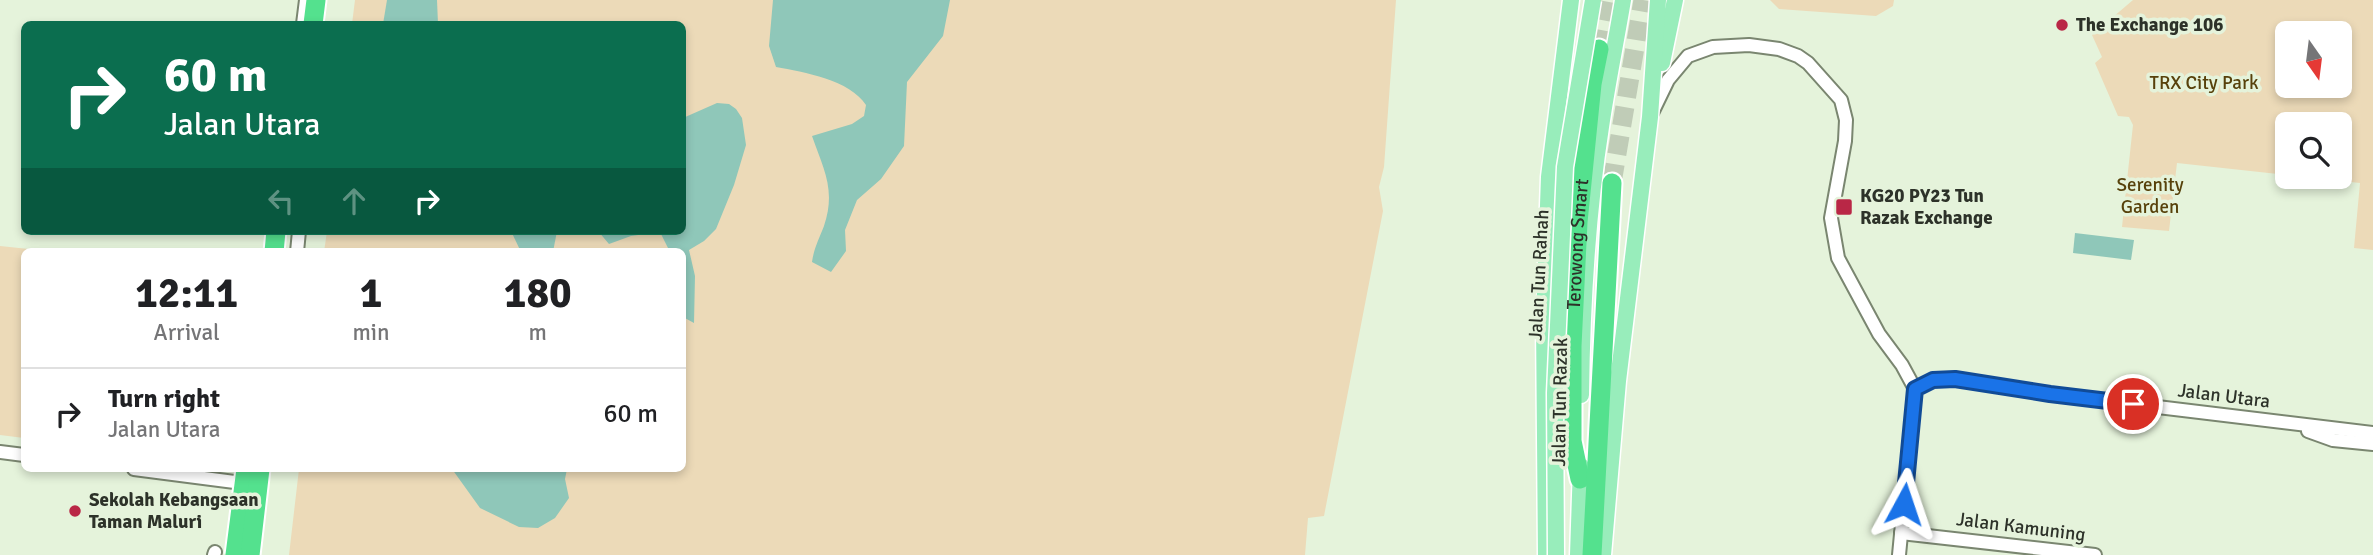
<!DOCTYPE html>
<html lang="en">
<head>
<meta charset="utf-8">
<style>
  :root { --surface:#fff; --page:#f6f6f6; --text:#202124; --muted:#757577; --line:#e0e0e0 }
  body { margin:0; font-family:Signika,sans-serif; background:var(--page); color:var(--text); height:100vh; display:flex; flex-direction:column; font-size:26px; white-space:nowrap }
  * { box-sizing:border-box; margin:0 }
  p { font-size:23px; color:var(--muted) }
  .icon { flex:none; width:38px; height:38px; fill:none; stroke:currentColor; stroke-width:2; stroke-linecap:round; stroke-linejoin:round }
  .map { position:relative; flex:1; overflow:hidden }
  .sheet { position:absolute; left:21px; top:248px; width:665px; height:224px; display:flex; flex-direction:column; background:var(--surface); border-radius:10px; box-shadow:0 4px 10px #0003 }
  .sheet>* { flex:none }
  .hud { position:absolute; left:21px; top:21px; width:665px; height:214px; border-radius:10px; box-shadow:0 4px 10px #0003; background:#0b6e4f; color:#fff; overflow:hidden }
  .needle { width:46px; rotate:166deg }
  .controls { position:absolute; left:2275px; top:21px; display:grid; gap:14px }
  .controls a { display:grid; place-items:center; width:77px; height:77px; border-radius:10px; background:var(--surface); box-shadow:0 4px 10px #0003; font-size:35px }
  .pin { position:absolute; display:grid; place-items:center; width:60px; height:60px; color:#fff; margin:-30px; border:4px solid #fff; border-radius:50%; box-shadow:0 2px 7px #0007 }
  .me { position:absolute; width:77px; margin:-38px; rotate:5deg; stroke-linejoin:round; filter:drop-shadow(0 0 5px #0008) }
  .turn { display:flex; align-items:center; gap:24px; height:147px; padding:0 28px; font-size:32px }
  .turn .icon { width:91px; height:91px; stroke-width:2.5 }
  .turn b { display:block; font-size:49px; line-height:60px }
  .lanes { display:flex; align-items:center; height:66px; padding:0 28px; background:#0003; justify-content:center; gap:35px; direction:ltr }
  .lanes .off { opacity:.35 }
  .eta { display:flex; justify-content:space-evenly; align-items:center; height:119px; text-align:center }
  .eta b { font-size:42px; font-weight:700; line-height:49px }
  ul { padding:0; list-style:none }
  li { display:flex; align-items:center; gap:21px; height:91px; padding:0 28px; border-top:2px solid var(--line) }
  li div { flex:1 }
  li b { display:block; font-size:26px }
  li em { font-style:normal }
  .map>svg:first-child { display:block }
  .green { fill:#ecdab8; fill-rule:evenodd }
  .water { fill:#8fc7b9 }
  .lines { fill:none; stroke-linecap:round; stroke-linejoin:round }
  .highway-tunnel { stroke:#c0ccb7; stroke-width:19; stroke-dasharray:19 10; stroke-linecap:butt }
  .minor-casing { stroke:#7a8670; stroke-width:16 }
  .major-casing { stroke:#fff; stroke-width:19 }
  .highway-casing { stroke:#fff; stroke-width:23 }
  .minor { stroke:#fff; stroke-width:12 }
  .major { stroke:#98edbb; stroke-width:16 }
  .highway { stroke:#54e18e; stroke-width:19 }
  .major-bridge-casing { stroke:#fff; stroke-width:19; stroke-linecap:butt }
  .highway-bridge-casing { stroke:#fff; stroke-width:23; stroke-linecap:butt }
  .major-bridge { stroke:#98edbb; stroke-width:16 }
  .highway-bridge { stroke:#54e18e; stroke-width:19 }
  .route-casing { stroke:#114b97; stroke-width:18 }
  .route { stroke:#1a73e8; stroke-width:12 }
  .poi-dot { fill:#b92746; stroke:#e5f3db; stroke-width:2.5 }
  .labels { text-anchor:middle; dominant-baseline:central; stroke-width:7; stroke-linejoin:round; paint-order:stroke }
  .poi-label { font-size:19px; font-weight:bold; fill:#2d3229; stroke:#e5f3db; text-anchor:start }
  .park-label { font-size:19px; fill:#57410b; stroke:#e5f3db }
  .street-label { font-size:19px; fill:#2d3229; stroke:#e5f3db }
</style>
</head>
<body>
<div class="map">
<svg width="2373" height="555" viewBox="0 0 2373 555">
  <rect width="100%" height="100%" fill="#e5f3db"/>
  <g class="green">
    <polygon points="355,0 1396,0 1384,167 1379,187 1383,211 1324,516 1308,518 1305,555 289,555 299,469 682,469 682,252 324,252 327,231 682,231 682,24 352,24"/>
    <polygon points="1770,0 1894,0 1893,6 1876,16 1779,9"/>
    <path d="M2133 0H2373V250L2354 248 2360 183 2304 177H2340V124H2287V175L2177 163 2169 231 2122 227 2133 125 2129 117 2118 116 2095 63 2102 57 2092 35ZM2287 33H2340V86H2287Z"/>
    <polygon points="0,246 57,252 24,252 24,438 0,435"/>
  </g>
  <g class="water">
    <polygon points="387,0 437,0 438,24 383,24"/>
    <path d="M773 0H950L943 36 907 82 904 146 881 179 857 200 845 230 846 251 831 272 812 262C814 248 819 239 824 226 836 190 824 170 812 136L852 124 864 116 866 105C850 80 804 72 776 67L769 46Z"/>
    <polygon points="717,103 729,104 736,109 742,118 746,145 734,185 716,229 704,241 689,250 695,276 694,323 683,317 682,252 670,252 660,232 631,236 609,244 598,231 682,231 683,118"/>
    <polygon points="511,231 557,231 553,252 521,252"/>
    <polygon points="2075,233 2134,240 2131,260 2073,253"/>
    <polygon points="452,469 567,469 565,479 569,498 555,518 538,528 519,527 480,508"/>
  </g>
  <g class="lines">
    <g class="highway-tunnel">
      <polyline points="1599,49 1608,0"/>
      <polyline points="1612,183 1643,0"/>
    </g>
    <defs>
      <g id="minor">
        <polyline points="303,24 306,0"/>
        <polyline points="1652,113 1668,80 1688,56 1713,47 1749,45 1779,49 1798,56 1808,63 1841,100 1846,120 1845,141 1831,218 1838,258 1879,334 1902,365 1915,389"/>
        <polyline points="297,252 299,231"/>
        <polyline points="1915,389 1933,380 1955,379 2050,394 2373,433"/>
        <polyline points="2308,431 2333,440 2373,444"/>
        <polyline points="0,452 24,455"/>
        <polyline points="134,469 250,484"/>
        <polyline points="1901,533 2095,555"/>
        <polyline points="214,555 215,552"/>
        <polyline points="1899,555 1915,389"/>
      </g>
      <g id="major">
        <polyline points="1662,63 1675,0"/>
        <path d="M1581 395C1582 305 1587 216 1601 127 1607 85 1616 42 1623 0"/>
        <polyline points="1546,555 1544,319 1549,177 1571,0"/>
        <polyline points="1578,555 1581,466"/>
        <polyline points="1603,555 1618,381 1650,117 1658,0"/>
      </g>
      <g id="highway">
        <polyline points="313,24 316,0"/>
        <polyline points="274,252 276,231"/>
        <path id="s1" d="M1580 479 1572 441V346L1578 222 1592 84 1599 49"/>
        <polyline points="1592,555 1612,183"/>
      </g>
    </defs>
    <use href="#minor" class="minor-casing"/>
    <use href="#major" class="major-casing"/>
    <use href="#highway" class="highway-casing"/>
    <use href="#minor" class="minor"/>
    <use href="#major" class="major"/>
    <use href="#highway" class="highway"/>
    <defs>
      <polyline id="major-bridge" points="1556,555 1555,393 1565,167 1593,0"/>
      <g id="highway-bridge">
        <polyline points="235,555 246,469"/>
        <polyline points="250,555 260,469"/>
      </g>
    </defs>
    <use href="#major-bridge" class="major-bridge-casing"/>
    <use href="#highway-bridge" class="highway-bridge-casing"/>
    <use href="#major-bridge" class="major-bridge"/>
    <use href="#highway-bridge" class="highway-bridge"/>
  </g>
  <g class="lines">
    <defs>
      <polyline id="route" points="1904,504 1915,389 1933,380 1955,379 2050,394 2133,404"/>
    </defs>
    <use href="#route" class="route-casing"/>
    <use href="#route" class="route"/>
  </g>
  <g class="poi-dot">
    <circle cx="2062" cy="25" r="7"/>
    <rect x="1835" y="198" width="18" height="18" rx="3.5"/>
    <circle cx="75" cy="511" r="7"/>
  </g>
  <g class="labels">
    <g class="poi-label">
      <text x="2076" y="25">The Exchange 106</text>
      <text x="1860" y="196">KG20 PY23 Tun<tspan x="1860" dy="22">Razak Exchange</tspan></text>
      <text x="89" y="500">Sekolah Kebangsaan<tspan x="89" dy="22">Taman Maluri</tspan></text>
    </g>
    <g class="park-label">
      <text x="2204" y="83">TRX City Park</text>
      <text x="2150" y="185">Serenity<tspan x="2150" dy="22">Garden</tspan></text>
    </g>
    <g class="street-label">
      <text stroke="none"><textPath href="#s1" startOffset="236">Terowong Smart</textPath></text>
      <text transform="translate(1539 275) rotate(-87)">Jalan Tun Rahah</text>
      <text transform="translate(2224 396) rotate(7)">Jalan Utara</text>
      <text transform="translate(1560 402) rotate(-89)">Jalan Tun Razak</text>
      <text transform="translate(2021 527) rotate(7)">Jalan Kamuning</text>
    </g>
  </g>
</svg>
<div class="controls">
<a><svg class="needle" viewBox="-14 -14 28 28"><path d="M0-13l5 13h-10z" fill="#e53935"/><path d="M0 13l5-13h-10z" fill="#757577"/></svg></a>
<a><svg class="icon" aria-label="search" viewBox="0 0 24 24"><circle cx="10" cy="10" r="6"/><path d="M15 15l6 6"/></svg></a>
</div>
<div class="pin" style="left:2133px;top:404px;background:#d93025"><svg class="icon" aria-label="arrive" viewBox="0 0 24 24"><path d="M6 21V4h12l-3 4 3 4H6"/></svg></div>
<svg class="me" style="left:1904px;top:504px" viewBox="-20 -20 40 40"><path d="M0-17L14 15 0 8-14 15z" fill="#1a73e8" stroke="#fff" stroke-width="4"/></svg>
<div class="hud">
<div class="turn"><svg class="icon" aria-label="right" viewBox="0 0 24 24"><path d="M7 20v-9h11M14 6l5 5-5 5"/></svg><div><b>60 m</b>Jalan Utara</div></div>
<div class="lanes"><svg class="icon off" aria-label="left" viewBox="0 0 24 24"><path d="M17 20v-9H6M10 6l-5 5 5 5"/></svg><svg class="icon off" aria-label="ahead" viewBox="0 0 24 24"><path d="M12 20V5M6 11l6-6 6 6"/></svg><svg class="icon" aria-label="right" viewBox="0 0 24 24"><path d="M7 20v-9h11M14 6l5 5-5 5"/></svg></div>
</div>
<section class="sheet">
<div class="eta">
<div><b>12:11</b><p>Arrival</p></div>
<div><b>1</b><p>min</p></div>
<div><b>180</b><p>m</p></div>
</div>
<ul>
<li><svg class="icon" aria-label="right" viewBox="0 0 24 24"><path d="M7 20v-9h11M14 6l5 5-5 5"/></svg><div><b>Turn right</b><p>Jalan Utara</p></div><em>60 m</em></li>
</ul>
</section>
</div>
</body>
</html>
